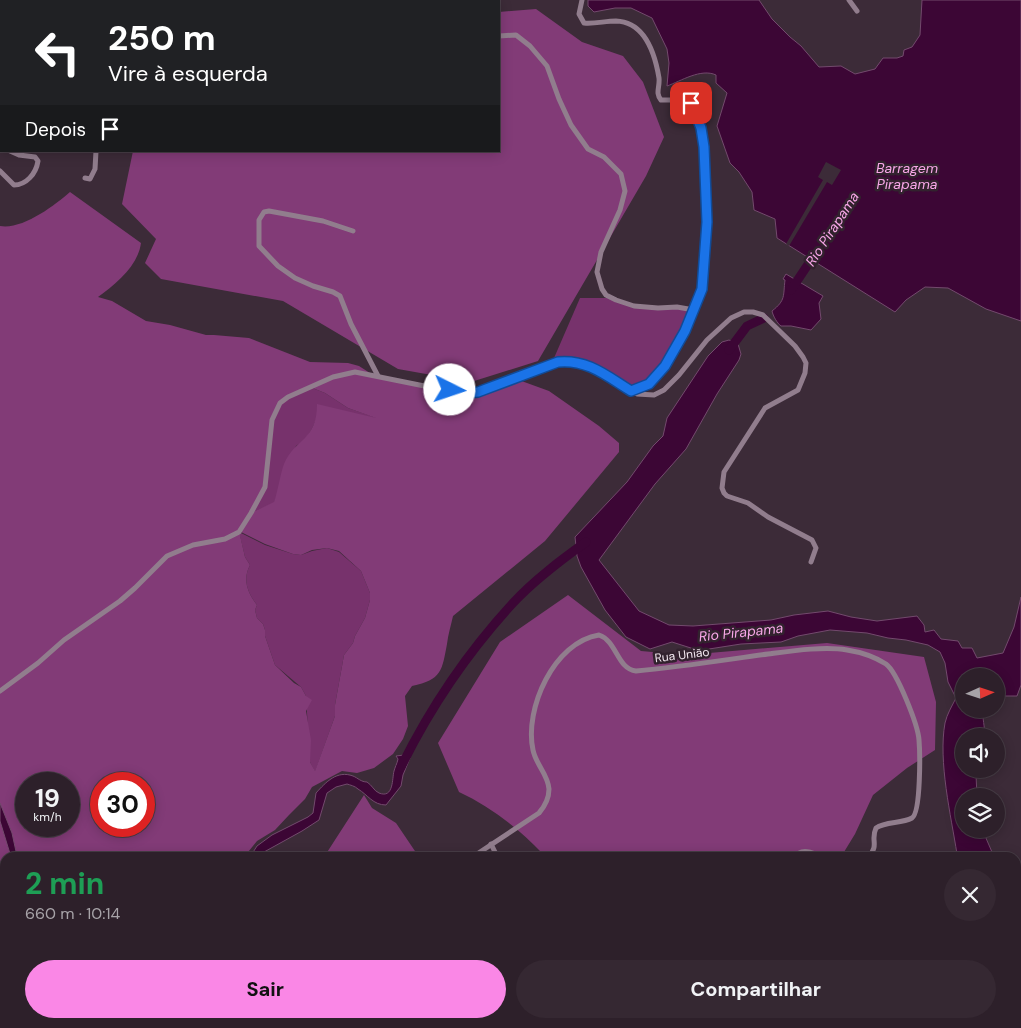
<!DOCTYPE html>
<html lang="pt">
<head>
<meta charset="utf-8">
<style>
  :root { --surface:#2d202a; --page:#352832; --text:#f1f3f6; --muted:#a7a3a8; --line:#483e47; --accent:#fa87e6 }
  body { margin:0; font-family:"DM Sans",sans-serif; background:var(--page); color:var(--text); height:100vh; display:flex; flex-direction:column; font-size:19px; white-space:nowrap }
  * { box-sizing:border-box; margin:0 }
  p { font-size:16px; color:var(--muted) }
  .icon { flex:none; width:28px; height:28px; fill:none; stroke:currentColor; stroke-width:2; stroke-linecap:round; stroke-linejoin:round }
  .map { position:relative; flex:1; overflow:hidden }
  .panel { position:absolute; left:0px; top:852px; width:1021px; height:176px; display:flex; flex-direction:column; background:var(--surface); border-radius:15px 15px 0 0; box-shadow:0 2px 12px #0003,0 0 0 1px var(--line) }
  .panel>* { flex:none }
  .hud { position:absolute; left:0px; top:0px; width:500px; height:152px; box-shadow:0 2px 12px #0003,0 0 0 1px var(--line); background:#202124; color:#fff; overflow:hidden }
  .needle { width:32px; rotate:87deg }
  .buttons { position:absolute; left:955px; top:668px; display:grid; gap:10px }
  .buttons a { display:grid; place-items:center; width:50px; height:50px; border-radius:50%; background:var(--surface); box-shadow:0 2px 12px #0003,0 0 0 1px var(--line); font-size:25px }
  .speed { position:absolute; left:15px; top:772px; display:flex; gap:10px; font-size:25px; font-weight:700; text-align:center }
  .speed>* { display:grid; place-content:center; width:65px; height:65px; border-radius:50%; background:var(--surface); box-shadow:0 2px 12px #0003,0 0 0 1px var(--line); line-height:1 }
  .speed small { font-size:12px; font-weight:400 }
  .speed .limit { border:8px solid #d22; background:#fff; color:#111 }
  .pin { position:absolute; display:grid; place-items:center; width:42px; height:42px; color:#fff; margin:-21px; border-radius:10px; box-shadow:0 2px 8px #0006 }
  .me { position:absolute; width:55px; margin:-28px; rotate:94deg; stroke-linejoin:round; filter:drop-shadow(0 0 4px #0008) }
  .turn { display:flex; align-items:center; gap:18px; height:105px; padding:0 25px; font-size:22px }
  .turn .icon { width:65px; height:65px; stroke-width:2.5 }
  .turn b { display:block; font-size:35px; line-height:42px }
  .then { display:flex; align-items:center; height:48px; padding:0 25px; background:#0003; gap:10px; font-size:19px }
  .round { display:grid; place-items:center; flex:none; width:52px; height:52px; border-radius:26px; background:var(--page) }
  .headline { display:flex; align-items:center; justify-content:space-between; height:85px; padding:0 25px }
  h1 { font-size:30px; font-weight:700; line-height:38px; color:#1e9e55 }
  .action { display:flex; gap:10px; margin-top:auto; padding:10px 25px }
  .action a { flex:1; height:58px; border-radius:30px; background:var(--accent); color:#111; font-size:20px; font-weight:700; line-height:58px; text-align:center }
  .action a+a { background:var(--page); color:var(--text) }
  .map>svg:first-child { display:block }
  .green { fill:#77326c }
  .forest { fill:#823b77; fill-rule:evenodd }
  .water { fill:#3c0635; stroke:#734a6d }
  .pier { fill:#3c2b38 }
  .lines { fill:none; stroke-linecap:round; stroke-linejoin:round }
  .stream { stroke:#734a6d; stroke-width:1 }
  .river { stroke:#3c0635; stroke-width:9 }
  .street { stroke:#917d8d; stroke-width:5 }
  .secondary { stroke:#977891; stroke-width:7 }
  .highway { stroke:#a56e9a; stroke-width:9 }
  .route-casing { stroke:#114b97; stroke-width:12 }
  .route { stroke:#1a73e8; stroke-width:9 }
  .labels { text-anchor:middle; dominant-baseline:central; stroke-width:5; stroke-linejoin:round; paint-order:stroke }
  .street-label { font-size:12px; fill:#f2e7ef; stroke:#32222e }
  .water-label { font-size:14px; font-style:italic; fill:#f8a7e8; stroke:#32222e }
</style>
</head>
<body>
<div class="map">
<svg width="1021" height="1028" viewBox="0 0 1021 1028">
  <rect width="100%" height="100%" fill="#3c2b38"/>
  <g class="green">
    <path d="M580 298H610L634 307 677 308 693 311C678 342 663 371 637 394L612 377 573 361 551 365Z"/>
    <path d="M310 387 325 393 348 408 389 422 317 416C313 429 308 438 296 446L274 503 251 513 271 428 280 403Z"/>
    <path d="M239 532 265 545 293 554 301 555 312 551 327 548 339 552 361 571 370 593V600L365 618 355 636 353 643 344 655 335 705V716L315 772 310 762 306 696 301 687 275 665 265 636V630L263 624 257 618 255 610 257 605C248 593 242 580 250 565L245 557Z"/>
  </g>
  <g class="forest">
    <polygon points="536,9 582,42 623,56 643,82 664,137 646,176 538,361 471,382 398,369 283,301 161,279 145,263 156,239 122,204 133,151 499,151 499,12"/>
    <path d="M70 192 141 243C138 266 116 284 98 297L112 301 146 321 170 325 206 335H214L249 338 310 362 348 363 359 366 373 375 468 393 516 379 549 391 599 426 619 443V452L545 541 453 616C451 625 448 635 447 644 442 670 442 680 412 686L405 696 408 726 403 739 393 754 374 768 357 773 342 771 312 787 305 799 289 815 275 830 257 841 244 857 5 858V883L0 862V226C22 230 54 206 70 192ZM310 387 325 393 348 408 376 418 317 404C317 441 295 438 284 464 280 475 278 491 274 502L251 513 265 487 272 420 280 403ZM239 531 265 544 293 554 301 555 312 550 327 548 339 551 361 571 370 593V600L365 618 355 636 353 643 344 655 335 705V716L315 771 310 762 311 740 306 711 312 700 306 696 301 687 294 683 275 665 265 636V630L263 624 257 618 255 610 257 605C248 593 242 580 250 565L245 557ZM26 784H69V826H26ZM101 784H144V826H101Z"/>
    <path d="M568 595 641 651 686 655 827 643 924 657 936 702 935 750 907 768 873 795 855 834 844 852 842 857H543V854C518 828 491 807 459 792L438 743 500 642Z"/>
    <polygon points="364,795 372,808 396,823 419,857 324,857"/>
    <polygon points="1016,906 1021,908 1021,1004 1016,1005"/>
    <polygon points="67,1024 187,1024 192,1028 70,1028"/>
    <polygon points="226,1024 255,1024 257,1028 226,1028"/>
    <polygon points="279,1024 321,1024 323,1026 320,1028 276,1028"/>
    <polygon points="845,1024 875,1024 878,1028 840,1028"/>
  </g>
  <g class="water">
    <path d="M588 0H759L772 19 790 37 801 46 819 67 841 66 855 74 875 69 883 58H897L903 56 904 50 912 47 920 35 922 0H1021V321L986 309 948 288 925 287 906 300 895 312 777 238 775 219 754 210 752 192 739 172 730 163 717 126 727 93 716 83V75C701 68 681 81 667 86L669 63 667 49 652 18 631 8H615L594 12 588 6Z"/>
    <path d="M786 274 823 296 819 303 821 319 811 330 791 326H781C777 323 773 316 772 311 786 300 783 296 785 280L783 279Z"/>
    <path d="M729 340 738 344 741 354 739 360 717 394 686 449 655 484 599 560 639 611 669 625 693 626 771 620 794 615 828 611 851 617 877 621 917 616 924 625 925 632 934 630 941 639 958 641 962 648H972L977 658 1003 653 1014 627 1021 597V685L1017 696H996V676H964V709H984C981 718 986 727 984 736H964V769H977L976 775 977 796H964V829H982L992 852 1004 857H960L957 854C951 816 938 761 945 723 947 714 952 706 956 698L948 682 945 663 940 652 928 645 906 640 888 638 867 633 830 630 798 636 781 642 741 644 709 649H694L672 642 650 649 626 637 605 610 581 567 577 556 575 537 627 482 653 446 663 436 667 418 708 356 722 342Z"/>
    <path d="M404 755 410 758 403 775 401 786 386 805C373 805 368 795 358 789 355 786 350 785 347 784L336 787 327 793 319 820 302 831 264 852 260 857H250L257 846 272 835 308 817 313 813 316 793C326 782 337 770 353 776 358 778 361 782 367 782 372 785 374 791 379 793 394 799 392 778 394 771 395 767 397 764 398 759L396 756Z"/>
    <polygon points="0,803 12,833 17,856 20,857 11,857 0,821"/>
    <polygon points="1016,862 1021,864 1021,888 1016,886"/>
  </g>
  <polygon class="pier" points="826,162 841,170 832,185 827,182 789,246 786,244 823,180 818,177"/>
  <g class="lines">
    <polyline class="stream" points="0,901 5,916"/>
    <g class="river">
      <polyline points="791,290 817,251"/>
      <polyline points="729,350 747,326 764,318"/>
      <path d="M401 767C430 708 468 652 513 603 534 580 561 560 586 542"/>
    </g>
    <g class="street">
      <polyline points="178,0 181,1"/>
      <path d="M582 0 579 14 584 23C595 24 605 21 616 21 645 22 655 54 659 78 660 87 655 93 661 100H677L691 103 701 128 704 147 707 222 702 289 685 331 665 366 649 384 631 391"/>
      <polyline points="849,0 857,11"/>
      <polyline points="499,36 516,35 530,46 547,66 559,99 571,125 588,149 604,157 621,174 625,191 620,210 601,252 597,272 602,289 606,295 616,300 634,306 658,308 677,307 694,310"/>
      <polyline points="0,144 1,145"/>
      <path d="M0 171 14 185C26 185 36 174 38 161L35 157 19 155 10 151"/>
      <polyline points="85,178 90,179 95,169 96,151"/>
      <polyline points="353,231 323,221 269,211 264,212 259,220 259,246 278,266 295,278 313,286 333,292 340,296 351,324 378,376"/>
      <polyline points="0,691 38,663 64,640 120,601 135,588 167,556 193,545 225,539 239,532 251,513 265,487 272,420 280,403 288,397 333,377 355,372 459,393 478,392 558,362 567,361 581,363 604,373 637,394 654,395 664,390 679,375 707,340 731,318 744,312 753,312 763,315 795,346 803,357 806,363 805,373 798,390 765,408 724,472 722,488 724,493 727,496 748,503 768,517 812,540 816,548 811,562"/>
      <polyline points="491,844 495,852 493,858"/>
      <path d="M471 858 539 813C545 806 549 798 549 789 548 774 536 765 533 750 524 709 554 642 599 635 617 641 617 669 636 671 680 667 724 660 768 654 791 651 824 646 847 650 860 652 875 657 886 664 897 672 918 725 919 740 920 752 921 812 912 818 901 824 886 821 876 828 870 841 880 844 868 858"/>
      <path d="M793 858C804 845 814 855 828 858"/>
      <polyline points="939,858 941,858"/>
      <polyline points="1016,903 1021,905"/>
      <polyline points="0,963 5,972"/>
      <polyline points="1016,1009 1021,1007"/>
      <polyline points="0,1014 5,1010"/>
      <polyline points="381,1024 391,1028"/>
      <polyline points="441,1024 441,1028"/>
      <polyline points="587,1024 589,1028"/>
      <polyline points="625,1024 628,1028"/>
      <polyline points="878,1024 881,1028"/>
      <polyline points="920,1024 923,1028"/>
      <polyline points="955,1024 959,1028"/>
      <polyline points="329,1028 333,1024"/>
      <polyline points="340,1028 343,1024"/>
      <polyline points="470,1028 471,1024"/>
      <polyline points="712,1028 716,1024"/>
      <polyline points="757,1028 764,1027"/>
      <polyline points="814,1028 820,1024"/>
      <polyline points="979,1028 987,1024"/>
    </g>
    <polyline class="secondary" points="20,1024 21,1028"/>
    <g class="highway">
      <polyline points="0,884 5,899"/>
      <polyline points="0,919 5,935"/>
      <polyline points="64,1024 66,1028"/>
      <polyline points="37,1028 42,1026 50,1028"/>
    </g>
  </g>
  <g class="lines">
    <defs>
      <path id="route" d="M450 390 468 393 478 392 558 362C588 359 608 377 631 391L649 384 665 366 685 331 702 289 707 222 704 147 701 128 691 103"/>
    </defs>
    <use href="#route" class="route-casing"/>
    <use href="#route" class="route"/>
  </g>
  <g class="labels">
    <g class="street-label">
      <text transform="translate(682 655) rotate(-7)">Rua União</text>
    </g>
    <g class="water-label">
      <text x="907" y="168">Barragem<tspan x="907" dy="16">Pirapama</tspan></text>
      <text transform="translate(832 229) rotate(-57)">Rio Pirapama</text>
      <text transform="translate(741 632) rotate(-6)">Rio Pirapama</text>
    </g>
  </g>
</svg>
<div class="buttons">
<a><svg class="needle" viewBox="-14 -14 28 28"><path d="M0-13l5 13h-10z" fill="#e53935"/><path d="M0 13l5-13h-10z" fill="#a7a3a8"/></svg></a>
<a><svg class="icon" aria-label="sound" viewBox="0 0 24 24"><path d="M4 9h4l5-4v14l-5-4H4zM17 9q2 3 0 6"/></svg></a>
<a><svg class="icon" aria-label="layers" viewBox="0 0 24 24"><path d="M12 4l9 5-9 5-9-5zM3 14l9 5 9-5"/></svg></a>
</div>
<div class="speed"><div>19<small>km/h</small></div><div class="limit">30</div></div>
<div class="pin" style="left:691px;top:103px;background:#d93025"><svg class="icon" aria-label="arrive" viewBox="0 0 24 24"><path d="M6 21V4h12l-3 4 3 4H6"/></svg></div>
<svg class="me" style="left:450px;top:390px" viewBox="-20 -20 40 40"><circle r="19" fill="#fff"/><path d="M0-13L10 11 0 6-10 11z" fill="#1a73e8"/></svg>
<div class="hud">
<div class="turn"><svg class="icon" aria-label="left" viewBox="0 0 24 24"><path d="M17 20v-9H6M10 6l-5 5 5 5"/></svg><div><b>250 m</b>Vire à esquerda</div></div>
<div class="then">Depois<svg class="icon" aria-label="arrive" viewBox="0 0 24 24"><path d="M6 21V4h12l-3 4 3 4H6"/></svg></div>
</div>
<section class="panel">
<div class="headline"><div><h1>2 min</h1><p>660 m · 10:14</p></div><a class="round"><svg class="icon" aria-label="close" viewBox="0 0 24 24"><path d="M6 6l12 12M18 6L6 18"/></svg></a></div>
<div class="action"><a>Sair</a><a>Compartilhar</a></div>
</section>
</div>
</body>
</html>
